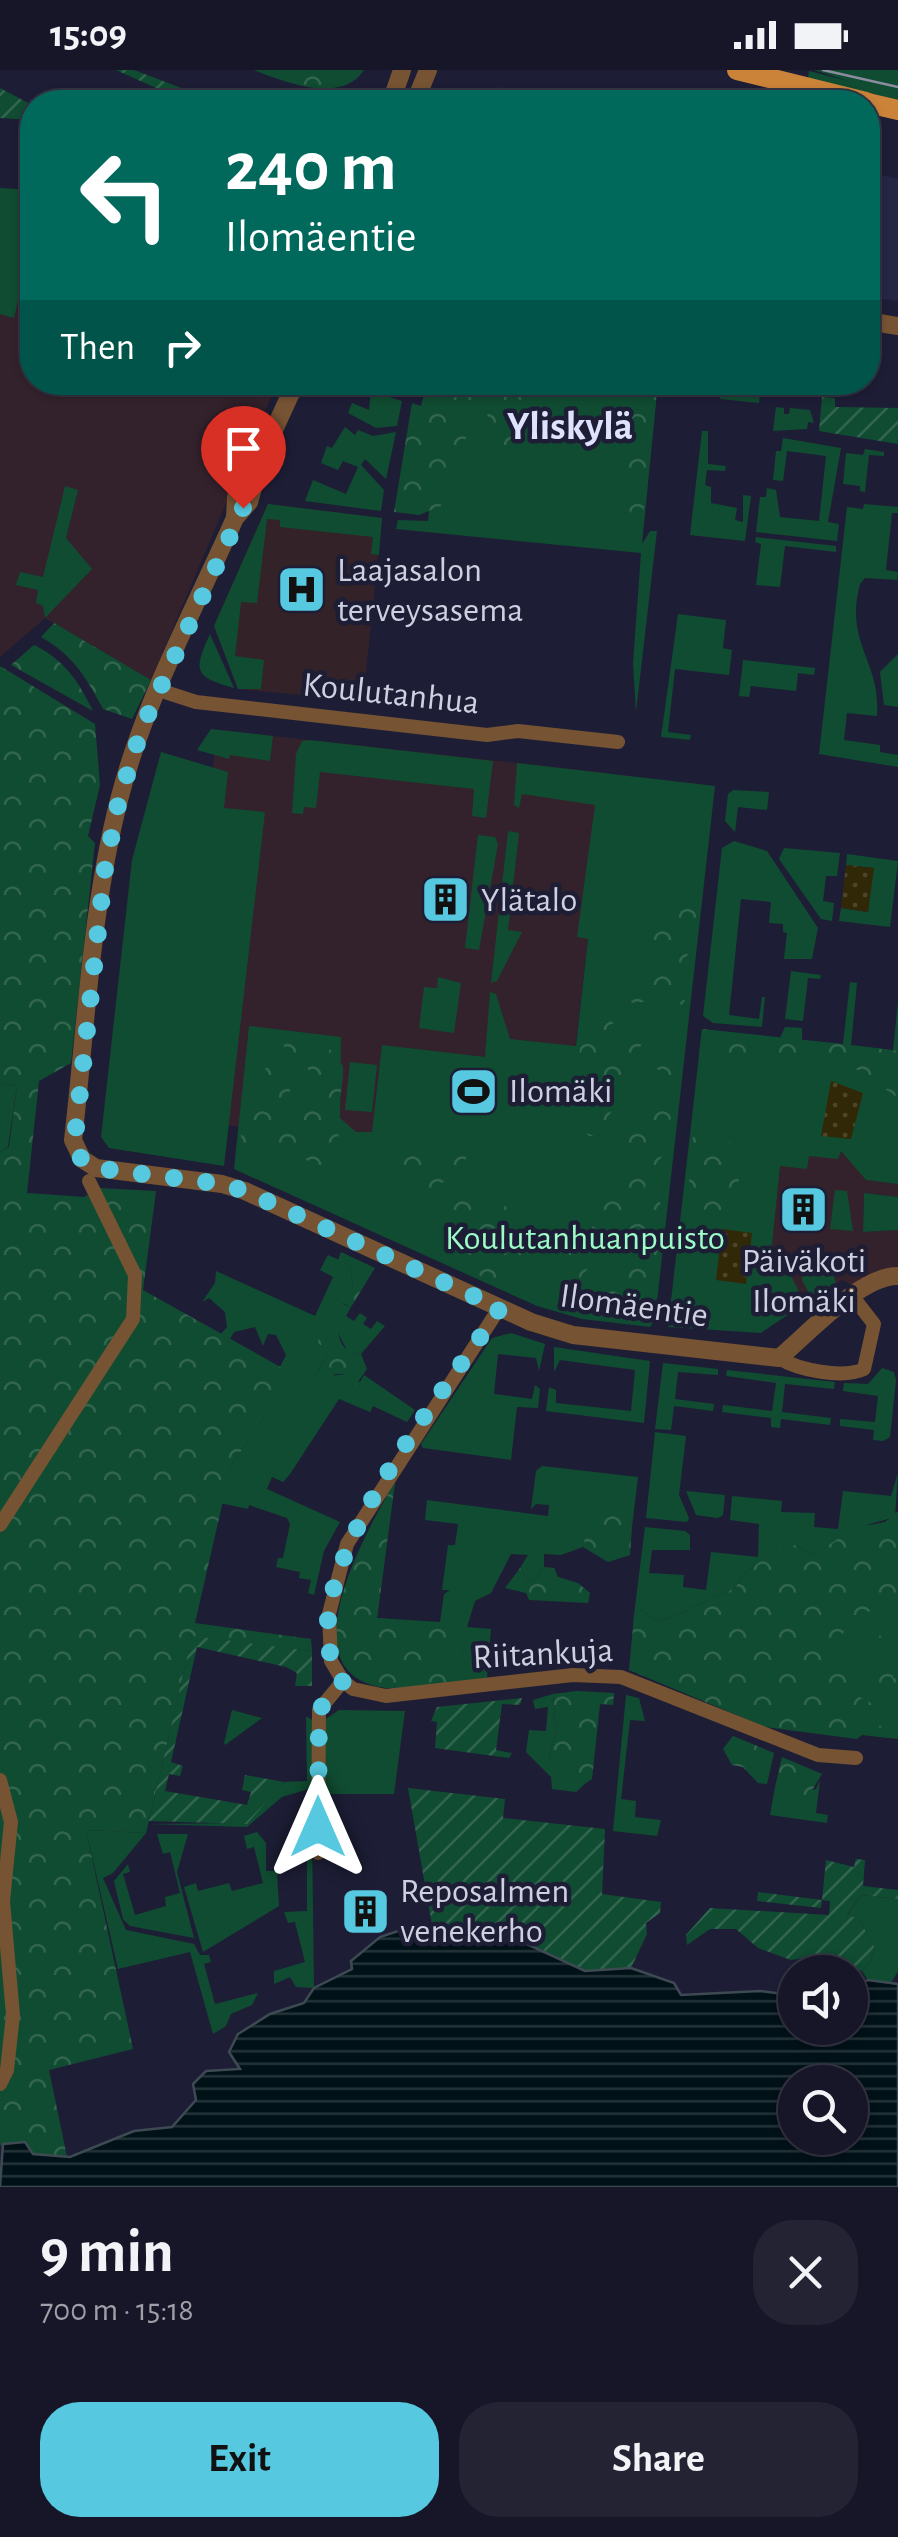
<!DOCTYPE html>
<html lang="en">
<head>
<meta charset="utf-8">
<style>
  :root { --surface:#161628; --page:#232334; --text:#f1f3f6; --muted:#9e9fa8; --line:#353545; --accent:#56c9e1 }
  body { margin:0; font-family:"Alegreya Sans",sans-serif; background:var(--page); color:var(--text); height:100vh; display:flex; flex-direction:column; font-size:38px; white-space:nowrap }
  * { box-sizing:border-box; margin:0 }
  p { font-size:32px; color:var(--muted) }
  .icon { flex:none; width:55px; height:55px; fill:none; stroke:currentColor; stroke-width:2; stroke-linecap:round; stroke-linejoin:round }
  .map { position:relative; height:2117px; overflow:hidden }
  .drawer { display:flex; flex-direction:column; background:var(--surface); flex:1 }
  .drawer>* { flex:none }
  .top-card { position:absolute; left:20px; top:20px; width:860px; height:305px; border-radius:40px; box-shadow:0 2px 8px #0004,0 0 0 2px var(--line); background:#00695c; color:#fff; overflow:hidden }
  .controls { position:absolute; left:778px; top:1885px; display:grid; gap:20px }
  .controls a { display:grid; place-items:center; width:90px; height:90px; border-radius:50%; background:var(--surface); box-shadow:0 2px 8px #0004,0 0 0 2px var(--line); font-size:50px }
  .pin { position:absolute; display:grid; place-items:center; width:85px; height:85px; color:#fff; margin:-102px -42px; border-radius:50% 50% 50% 0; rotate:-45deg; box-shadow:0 0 10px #0007 }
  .pin .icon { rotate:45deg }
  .me { position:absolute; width:110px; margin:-55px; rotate:0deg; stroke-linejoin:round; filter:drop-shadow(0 0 8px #0008) }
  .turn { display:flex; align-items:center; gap:35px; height:210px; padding:0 40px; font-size:45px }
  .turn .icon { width:130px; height:130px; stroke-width:2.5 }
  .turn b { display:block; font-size:70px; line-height:85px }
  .then { display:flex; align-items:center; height:95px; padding:0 40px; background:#0003; gap:20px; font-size:38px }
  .round { display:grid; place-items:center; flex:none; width:105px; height:105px; border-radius:40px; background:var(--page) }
  .head { display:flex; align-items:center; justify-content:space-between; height:170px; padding:0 40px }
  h1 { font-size:60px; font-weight:600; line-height:75px }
  .action { display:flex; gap:20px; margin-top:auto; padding:20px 40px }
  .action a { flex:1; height:115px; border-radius:40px; background:var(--accent); color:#111; font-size:40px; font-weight:600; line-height:115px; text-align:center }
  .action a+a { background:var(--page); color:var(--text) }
  .status { display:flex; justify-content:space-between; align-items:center; height:70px; padding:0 50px; background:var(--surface); direction:ltr }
  .status svg { height:28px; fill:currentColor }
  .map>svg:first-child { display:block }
  .built { fill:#242644 }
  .education { fill:#33222c }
  .medical { fill:#342229 }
  .green { fill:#104c31 }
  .forest { fill:url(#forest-crowns) }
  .sand { fill:url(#sand-dots) }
  .garden { fill:url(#garden-furrows) }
  .water { fill:url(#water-rules); stroke:#3e4a53; stroke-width:2.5; fill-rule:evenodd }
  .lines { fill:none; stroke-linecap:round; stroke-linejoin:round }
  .minor { stroke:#765332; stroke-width:14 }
  .tertiary { stroke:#765332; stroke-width:18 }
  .primary { stroke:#cb8339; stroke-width:20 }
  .tram { stroke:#8b8c9f; stroke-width:2.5 }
  .route { stroke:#56c9e1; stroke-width:18; stroke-dasharray:0 32.4 }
  .labels { text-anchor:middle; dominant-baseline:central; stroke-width:9; stroke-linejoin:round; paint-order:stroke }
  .poi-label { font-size:35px; fill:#ced0e0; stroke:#1d1e36; text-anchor:start }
  .street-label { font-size:35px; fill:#ced0e0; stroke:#1d1e36 }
  .park-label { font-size:35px; fill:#9cfbc7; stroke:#1d1e36 }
  .quarter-label { font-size:40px; font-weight:bold; fill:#dfe2fc; stroke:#1d1e36 }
</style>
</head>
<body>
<div class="status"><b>15:09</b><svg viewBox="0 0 49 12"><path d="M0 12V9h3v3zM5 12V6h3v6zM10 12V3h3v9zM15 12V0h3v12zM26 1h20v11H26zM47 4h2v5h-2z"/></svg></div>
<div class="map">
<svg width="898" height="2117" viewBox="0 0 898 2117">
  <defs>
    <pattern id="forest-crowns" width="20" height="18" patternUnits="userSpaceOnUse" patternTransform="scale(2.5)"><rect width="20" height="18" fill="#104c31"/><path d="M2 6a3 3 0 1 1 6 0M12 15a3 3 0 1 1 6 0" fill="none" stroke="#32654f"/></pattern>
    <pattern id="sand-dots" width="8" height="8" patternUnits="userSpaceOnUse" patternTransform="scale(2.5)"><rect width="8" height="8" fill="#302806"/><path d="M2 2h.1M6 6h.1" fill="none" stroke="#4d462a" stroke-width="1.8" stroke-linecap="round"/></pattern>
    <pattern id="garden-furrows" width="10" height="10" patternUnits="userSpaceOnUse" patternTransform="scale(2.5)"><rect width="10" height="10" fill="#104c31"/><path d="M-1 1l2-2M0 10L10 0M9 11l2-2" fill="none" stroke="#32654f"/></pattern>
    <pattern id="water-rules" width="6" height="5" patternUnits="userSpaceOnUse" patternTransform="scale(2.5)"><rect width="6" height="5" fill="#001117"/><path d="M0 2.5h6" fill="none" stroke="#243338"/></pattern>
  </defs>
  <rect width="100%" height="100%" fill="#1d1e36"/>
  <g class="built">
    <polygon points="498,17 533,22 578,32 496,32"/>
    <polygon points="868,102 898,109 898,231 868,227"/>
  </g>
  <g class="education">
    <polygon points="32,138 32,312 277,313 151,610 45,548 0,587 0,159"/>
    <polygon points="217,660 607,703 562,1093 173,1049"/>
    <polygon points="816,1008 866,1110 898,1114 898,1127 865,1123 863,1134 863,1162 898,1160 898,1196 877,1200 855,1217 842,1210 805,1233 790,1206 735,1225 735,1220 693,1214"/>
  </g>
  <polygon class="medical" points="268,434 382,448 363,631 238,619 214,556"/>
  <g class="green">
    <polygon points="814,0 898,0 898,30 808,8 809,1 848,11"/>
    <polygon points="0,118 32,120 32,170 14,248 0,244"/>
    <polygon points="722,312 761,313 759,333 720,329"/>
    <polygon points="444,313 658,313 642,474 650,461 657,461 636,642 633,593 641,483 396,459 398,450 428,451"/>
    <polygon points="371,321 402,331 397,356 376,358 348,343 352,333 369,340"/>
    <polygon points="776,337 784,338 784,344 789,344 790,338 810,340 814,353 808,352 807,359 773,361"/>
    <polygon points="345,357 355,365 358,360 373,366 396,362 386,409 365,389 361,395 384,420 381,441 305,431 313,410 346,424 358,397 343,391 338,400 321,393 327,376 332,378"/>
    <polygon points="702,361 708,361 708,394 726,396 725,401 707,400 705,415 711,417 711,433 737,438 735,450 743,452 743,425 751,426 745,471 690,465"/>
    <polygon points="783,368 841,378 828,452 839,454 837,471 756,462 760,427 766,427 767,418 776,420 780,447 819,451 826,386 787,381 783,411 773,410 776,381 781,381"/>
    <polygon points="865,379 884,382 884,386 869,385 865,422 860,421 860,416 843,414 846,383 863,385"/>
    <polygon points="65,416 78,420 66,468 92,499 45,548 43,536 36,533 38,520 16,515 20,502 43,507"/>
    <polygon points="268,434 382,448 379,485 371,484 373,467 280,457 280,450 267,449 257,533 241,532 235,586 264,590 261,619 238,619 214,556"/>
    <path d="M864 434 898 437V443H892L886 500 898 502 897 510 865 508 860 514C844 574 881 590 877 646L847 643 844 670 880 675V682L898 685V697L819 684 847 437 863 439Z"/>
    <polygon points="756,467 836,476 836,482 785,476 780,517 756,515 761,474 755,472"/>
    <polygon points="678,544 726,550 723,578 732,580 729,605 675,599 668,662 691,665 690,670 661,667"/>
    <path d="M210 564 234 618C194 607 193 601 210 564Z"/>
    <polygon points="898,584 898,637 884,635 880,602"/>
    <polygon points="743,590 815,598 814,605 798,603 796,621 751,616 749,627 739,626"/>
    <polygon points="211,659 273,666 270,691 230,685 229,689 197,680"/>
    <polygon points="310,670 493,691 486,748 472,746 474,719 320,702 316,738 304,737 303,744 292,743 296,684 302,671"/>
    <polygon points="161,682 228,702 224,738 265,742 224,1096 109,1078 101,1067 132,790"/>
    <polygon points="517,693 715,716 655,1249 650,1257 582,1249 537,1236 234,1099 249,956 341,967 340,1048 356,1062 372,1062 382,975 485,987 490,922 496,924 510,969 576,976 588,869 577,867 595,735 522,724 519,738 514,735"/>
    <polygon points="733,720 769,722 767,740 738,737 735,762 725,751 728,724"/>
    <polygon points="508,761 519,763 508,860 522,862 497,911 491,913"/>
    <polygon points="478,765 495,767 498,774 479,880 465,878"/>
    <polygon points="734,771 767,781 818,858 812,889 784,889 787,863 783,862 783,854 769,853 771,832 741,829 729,945 759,949 762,927 765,927 762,957 713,953 703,946 722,778"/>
    <polygon points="784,778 840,783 837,806 826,806 823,831 834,833 832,851 821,849 779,789"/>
    <polygon points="847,784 898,791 890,857 839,851 841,838 868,842 873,798 846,795"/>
    <polygon points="791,901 821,905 820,909 808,908 803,951 785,949"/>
    <polygon points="438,907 461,913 454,963 419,958 424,917 437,918"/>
    <polygon points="850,912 857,913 851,975 893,980 898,931 898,1114 866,1110 841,1081 838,1089 809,1086 807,1099 780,1096 769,1203 791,1206 805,1233 761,1263 668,1257 702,959 843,974"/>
    <polygon points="350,992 377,995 372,1042 345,1040"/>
    <polygon points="0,1013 17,1016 8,1077 0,1082"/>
    <polygon points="835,1120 847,1121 853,1161 830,1159"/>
    <polygon points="864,1123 898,1127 898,1160 863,1162"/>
    <polygon points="328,1185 350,1195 353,1216 343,1234 351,1237 346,1246 354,1251 360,1243 367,1248 363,1254 371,1259 377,1251 385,1256 361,1284 348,1282 338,1263 324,1278 327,1286 314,1308 346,1304 360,1312 364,1305 415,1340 407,1352 373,1336 370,1342 339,1329 290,1404 283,1412 272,1407 267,1419 340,1452 324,1481 314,1525 308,1523 311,1510 299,1508 300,1502 276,1497 278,1488 283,1488 290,1454 287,1448 249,1435 248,1439 220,1433 231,1396 292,1305 280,1297 286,1285 276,1265 268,1264 263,1276 255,1257 234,1262 230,1269 221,1264 227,1257 225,1242 209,1228 202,1232 215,1213 216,1201 315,1246 333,1207 320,1200"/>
    <polygon points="805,1189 828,1191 836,1213 812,1229 802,1210"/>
    <polygon points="511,1263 545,1274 539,1301 536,1288 498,1284 494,1324 532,1329 535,1315 540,1319 538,1338 517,1337 511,1390 423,1378 421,1374 492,1268"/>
    <polygon points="554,1277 650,1291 644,1353 546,1341 549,1317 556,1320 556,1333 631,1341 635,1300 560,1290 554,1302"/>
    <polygon points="663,1293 718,1299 718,1305 678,1302 675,1329 714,1334 713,1341 674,1336 671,1360 655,1359"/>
    <polygon points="882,1298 894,1302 896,1310 890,1367 883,1371 873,1370 874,1360 840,1356 840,1349 875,1352 878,1326 843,1321 844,1313 868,1314"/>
    <polygon points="727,1300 835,1312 834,1319 785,1314 782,1342 831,1348 830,1355 781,1349 780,1358 771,1357 771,1348 722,1342 723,1335 772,1341 776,1313 726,1306"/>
    <polygon points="655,1362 686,1366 679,1425 689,1448 687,1452 646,1448"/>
    <path d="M542 1396 638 1407 632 1457 624 1442C605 1451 591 1456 583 1477L561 1485 544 1484V1497L534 1511 528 1510 520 1498 528 1485 511 1484 491 1523 475 1531 467 1557 491 1559 487 1608C453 1612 413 1623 380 1617 286 1598 370 1456 395 1412L377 1548 440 1552 444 1524 450 1520H442L448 1475H455L458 1454 425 1450 427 1430 548 1446 549 1435 536 1434 531 1439 536 1401Z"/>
    <polygon points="898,1403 895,1447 870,1454 813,1485 796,1475 771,1483 743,1505 735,1518 668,1549 656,1551 642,1540 634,1545 645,1457 685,1461 690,1465 690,1480 652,1480 649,1503 684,1505 683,1517 706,1520 711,1482 758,1487 759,1454 730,1450 732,1426 782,1431 781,1442 815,1443 814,1457 838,1459 843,1421 891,1426"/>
    <polygon points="686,1421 725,1425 723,1445 718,1448 696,1445"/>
    <polygon points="898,1510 898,1669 782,1655 629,1600"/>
    <polygon points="553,1624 556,1662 549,1686 562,1709 586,1713 576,1722 552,1719 551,1707 526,1682 529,1660 546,1661 548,1637 535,1639 533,1630"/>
    <polygon points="626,1625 639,1628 645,1651 630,1650 621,1729 636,1731 635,1747 661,1750 657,1766 613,1761"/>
    <polygon points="232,1640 262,1648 225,1675 224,1673"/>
    <polygon points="339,1640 405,1641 394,1724 323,1724 323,1651"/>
    <polygon points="306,1646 312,1650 313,1710 309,1719 282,1727 247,1757 148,1754 247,1753 284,1712 307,1711"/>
    <polygon points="820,1710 816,1743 828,1745 827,1753 770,1745 775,1717 783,1725 816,1719"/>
    <polygon points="86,1760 146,1763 113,1803 103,1808 126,1860 194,1874 200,1885 209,1885 211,1892 204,1894 215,1934 258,1923 252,1935 231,1944 226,1956 213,1964 190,1882 118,1899"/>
    <polygon points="257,1762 266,1773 266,1801 277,1801 279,1836 203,1882 184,1817 196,1813 198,1821 229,1813 232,1821 263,1813 254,1777 247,1779 244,1766"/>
    <polygon points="307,1763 312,1765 314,1918 296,1917 290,1907 274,1914 274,1901 305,1892 295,1852 288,1853 284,1842 307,1841"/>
    <polygon points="157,1764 188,1764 177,1802 194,1868 130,1856 123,1849 114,1811 128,1794 130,1802 123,1804 135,1845 166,1836 165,1827 180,1823 170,1782 163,1784"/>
    <polygon points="861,1825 898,1829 898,1901 891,1913 868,1910 862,1901 871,1891 874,1876 859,1849 847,1846"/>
  </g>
  <g class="forest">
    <path d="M254 0H364C341 35 285 12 254 0Z"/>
    <polygon points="437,313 486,313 441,436 419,445 394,442 412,333 421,336 425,321 434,323"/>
    <polygon points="501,313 546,313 523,345 519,367 505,380 487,378 477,370"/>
    <polygon points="640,313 658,313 642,452 632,448 617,404 617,390"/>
    <path d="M54 553 151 610 132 649 103 639C86 607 73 585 41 567Z"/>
    <path d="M34 575C65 591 77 609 93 641L11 595Z"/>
    <polygon points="0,596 95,654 100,715 88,766 95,773 71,993 39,1011 27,1123 84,1127 98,1118 156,1121 143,1220 293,1304 231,1396 195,1553 311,1569 312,1581 192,1567 146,1763 86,1760 133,1979 49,2000 67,2087 41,2088 0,2075 0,1082 9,1077 17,1016 0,1013"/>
    <path d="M682 815 699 824C693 855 699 881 673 903L674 915 685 922 684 936 663 926 636 934 623 929 625 915 633 907 648 908 646 877 653 872 656 856 674 841 670 827Z"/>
    <path d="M595 946H608L621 964 646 969 634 985 641 999C628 1011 632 1027 620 1042L611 1041 604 1066H589L571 1051 582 961Z"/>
    <polygon points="785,957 802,958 802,970 898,981 898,1028 858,1000 827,993 699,986 702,959 780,968"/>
    <path d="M293 962 328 977 343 996C344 1031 324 1073 357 1099L356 1110 350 1115 330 1100 260 1071 245 1086 242 1081C238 1044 242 1014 274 992L291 1005 290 1022 275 1032 273 1047 280 1056 296 1058 298 1034 314 1025 306 990 285 987 283 966Z"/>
    <path d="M670 983 678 987 673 1014 679 1036 670 1050C680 1082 648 1091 645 1119L653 1122 663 1137C654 1169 664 1205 647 1234L592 1241 586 1223 604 1203 624 1205 630 1194 618 1176 608 1173 578 1211 566 1210C555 1185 586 1163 603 1148L601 1139 610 1106 621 1100 626 1083 619 1063 638 1048 650 1022 658 1019 662 1007 655 995 658 986Z"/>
    <polygon points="700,1066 729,1071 733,1077 720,1088 738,1106 740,1118 747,1124 730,1145 706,1139 696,1144 687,1135 693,1067"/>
    <path d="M377 1073 467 1083 465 1093 434 1120C407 1118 386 1105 372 1081Z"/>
    <path d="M489 1116 511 1143 527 1151C534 1178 529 1191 513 1213L497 1214 462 1197 460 1175 467 1152 462 1146 454 1152 444 1149 441 1136 447 1127Z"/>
    <polygon points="341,1182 375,1198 351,1237 339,1231 338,1227 353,1216 350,1195 338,1190"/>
    <path d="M329 1253 337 1254C339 1272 342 1282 361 1284L367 1299 355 1316 346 1304H335L325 1315 314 1308 327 1286 318 1272 321 1258Z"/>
    <path d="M395 1412 377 1548 467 1557 468 1572 446 1595 450 1612C428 1615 403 1621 381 1617 285 1601 370 1455 395 1412Z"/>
    <polygon points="614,1439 625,1442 632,1457 630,1485 608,1492 583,1477 586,1464"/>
    <polygon points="898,1441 898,1526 851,1551 840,1568 863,1604 854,1609 852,1623 871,1633 874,1655 890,1657 890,1668 862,1665 857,1669 765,1657 629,1600 634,1545 642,1540 656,1551 668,1549 735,1518 743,1505 777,1478 796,1475 813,1485 855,1458 885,1452"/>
    <polygon points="544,1497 554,1498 558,1507 578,1513 590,1523 588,1533 529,1530 526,1523 505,1518 520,1498 528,1510 534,1511"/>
    <polygon points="874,1563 898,1574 893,1608 898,1608 898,1630 888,1622 867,1621 874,1603 871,1584 890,1582 880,1573 869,1573 867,1568"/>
    <polygon points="577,1621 614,1623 613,1635 600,1634 592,1709 586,1713 562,1710 549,1686 556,1662 553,1624"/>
    <polygon points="733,1666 774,1683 767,1714 758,1713 743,1697 732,1695 723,1679"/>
    <polygon points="782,1687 822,1704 808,1727 783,1725 775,1717"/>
  </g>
  <g class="sand">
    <polygon points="846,795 874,798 868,842 841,838"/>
    <polygon points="831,1011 863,1023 851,1069 821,1066"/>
    <polygon points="722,1159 752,1163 746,1214 716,1210"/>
  </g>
  <g class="garden">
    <polygon points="116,0 134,0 218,32 164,32 167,23"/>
    <polygon points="0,18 32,35 32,50 0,48"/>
    <polygon points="822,327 835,328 835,337 898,338 898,374 819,361"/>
    <polygon points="192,1566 312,1581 312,1616 295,1616 297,1603 286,1597 197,1577 171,1692 183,1696 180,1706 169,1704 165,1721 247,1735 251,1722 242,1720 245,1705 284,1712 247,1754 149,1751"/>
    <polygon points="522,1628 520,1635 502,1634 496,1680 512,1683 509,1688 435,1678 437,1652 431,1651 437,1637"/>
    <polygon points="408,1718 505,1729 503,1748 605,1759 602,1824 661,1832 660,1843 646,1853 647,1864 631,1898 585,1901 503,1863 461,1862 432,1855"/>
    <polygon points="856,1789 865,1790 863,1816 898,1820 898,1829 861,1825 847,1845 859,1849 874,1876 871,1891 862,1901 815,1886 791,1890 758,1878 736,1859 710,1859 687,1875 686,1865 710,1838 829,1845 830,1831 822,1830 821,1838 757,1831 758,1822 822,1830 826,1790 854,1797"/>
  </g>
  <path class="water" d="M416 1855 503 1863 585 1901 631 1898 674 1913 681 1925 760 1921 792 1925 795 1958H850V1919L868 1910 898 1914V2117H0L3 2074 25 2072 33 2084 70 2087 134 2061 172 2057 196 2030 193 2014 206 2001 240 1999 229 1982 238 1964 270 1944 304 1933 314 1918 352 1899 351 1891 380 1867ZM795 2012H850V2068H795Z"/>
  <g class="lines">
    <g class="minor">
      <polyline points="159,620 196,632 487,665 518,661 618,672"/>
      <polyline points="500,1237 347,1474 329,1544 331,1591 343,1611 353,1619 386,1626 573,1605 621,1607 818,1685 856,1688"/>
      <path d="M779 1288C798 1300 843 1309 864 1299L874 1254 853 1227"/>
      <polyline points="0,1455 133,1249 135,1205 89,1111"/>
      <polyline points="0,1710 11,1752 3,1831 13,1945 7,2000 0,2014"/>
      <polyline points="318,1783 319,1640 343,1611"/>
    </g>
    <g class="tertiary">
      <polyline points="391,32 402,0"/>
      <polyline points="415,32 428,0"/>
      <polyline points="868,251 898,256"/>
      <path d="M296 312 262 386 249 432 235 448C194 540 144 632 119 730 91 839 86 958 73 1070L82 1089 96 1098 222 1114 245 1121 531 1252 573 1265 779 1288C808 1264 861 1205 898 1206"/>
      <polyline points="235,448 236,427 259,391"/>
    </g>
    <g class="primary">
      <polyline points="737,0 866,32"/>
      <polyline points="868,33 898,40"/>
    </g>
    <polyline class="tram" points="823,0 898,17"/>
  </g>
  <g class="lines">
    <path class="route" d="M243 438 142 658 119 730 105 799 74 1076 82 1090 96 1098 222 1114 245 1121 500 1238C451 1316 275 1520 343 1611L319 1640 318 1757"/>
  </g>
  <defs>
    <symbol id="hospital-square" viewBox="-11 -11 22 22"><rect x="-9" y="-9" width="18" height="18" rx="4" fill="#56c9e1" stroke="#1d1e36"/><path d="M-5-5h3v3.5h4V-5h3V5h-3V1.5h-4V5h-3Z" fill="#111"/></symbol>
    <symbol id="building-square" viewBox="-11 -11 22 22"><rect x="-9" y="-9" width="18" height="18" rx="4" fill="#56c9e1" stroke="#1d1e36"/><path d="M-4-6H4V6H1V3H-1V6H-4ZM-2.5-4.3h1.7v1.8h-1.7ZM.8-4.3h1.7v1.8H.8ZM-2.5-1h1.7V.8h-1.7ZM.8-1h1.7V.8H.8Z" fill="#111"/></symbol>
    <symbol id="stadium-square" viewBox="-11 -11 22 22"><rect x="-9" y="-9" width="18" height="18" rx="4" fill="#56c9e1" stroke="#1d1e36"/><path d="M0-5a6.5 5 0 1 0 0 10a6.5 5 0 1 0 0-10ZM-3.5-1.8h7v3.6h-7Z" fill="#111"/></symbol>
  </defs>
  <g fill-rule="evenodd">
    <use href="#hospital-square" x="274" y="492" width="55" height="55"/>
    <use href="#building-square" x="418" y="802" width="55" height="55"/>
    <use href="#stadium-square" x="446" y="994" width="55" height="55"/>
    <use href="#building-square" x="776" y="1112" width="55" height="55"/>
    <use href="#building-square" x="338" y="1814" width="55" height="55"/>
  </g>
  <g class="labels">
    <g class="poi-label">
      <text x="337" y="500">Laajasalon<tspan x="337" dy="40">terveysasema</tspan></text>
      <text x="481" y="830">Ylätalo</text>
      <text x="509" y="1021">Ilomäki</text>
      <text x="804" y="1191" text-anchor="middle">Päiväkoti<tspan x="804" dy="40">Ilomäki</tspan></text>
      <text x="400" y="1821">Reposalmen<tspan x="400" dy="40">venekerho</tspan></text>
    </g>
    <g class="street-label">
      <text transform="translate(391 624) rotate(6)">Koulutanhua</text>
      <text transform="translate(634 1236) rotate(8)">Ilomäentie</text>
      <text transform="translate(543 1584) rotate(-3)">Riitankuja</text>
    </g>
    <g class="park-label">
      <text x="585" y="1168">Koulutanhuanpuisto</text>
    </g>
    <g class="quarter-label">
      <text x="570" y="357">Yliskylä</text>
    </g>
  </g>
</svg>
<div class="controls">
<a><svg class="icon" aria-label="sound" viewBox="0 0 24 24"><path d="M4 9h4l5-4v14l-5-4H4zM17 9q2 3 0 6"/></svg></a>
<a><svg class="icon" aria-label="search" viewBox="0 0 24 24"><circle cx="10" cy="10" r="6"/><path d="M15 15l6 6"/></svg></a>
</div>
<div class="pin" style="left:243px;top:438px;background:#d93025"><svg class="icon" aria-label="arrive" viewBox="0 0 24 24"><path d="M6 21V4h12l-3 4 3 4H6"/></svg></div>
<svg class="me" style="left:318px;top:1757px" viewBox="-20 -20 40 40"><path d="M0-17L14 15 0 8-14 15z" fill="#56c9e1" stroke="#fff" stroke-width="4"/></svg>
<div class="top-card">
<div class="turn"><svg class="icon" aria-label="left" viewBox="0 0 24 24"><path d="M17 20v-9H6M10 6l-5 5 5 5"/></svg><div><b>240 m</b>Ilomäentie</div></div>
<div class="then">Then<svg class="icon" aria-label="right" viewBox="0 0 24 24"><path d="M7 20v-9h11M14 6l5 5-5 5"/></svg></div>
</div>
</div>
<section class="drawer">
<div class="head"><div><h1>9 min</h1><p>700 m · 15:18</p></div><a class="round"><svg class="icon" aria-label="close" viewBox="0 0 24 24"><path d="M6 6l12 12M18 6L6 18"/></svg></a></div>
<div class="action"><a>Exit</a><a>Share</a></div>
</section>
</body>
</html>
